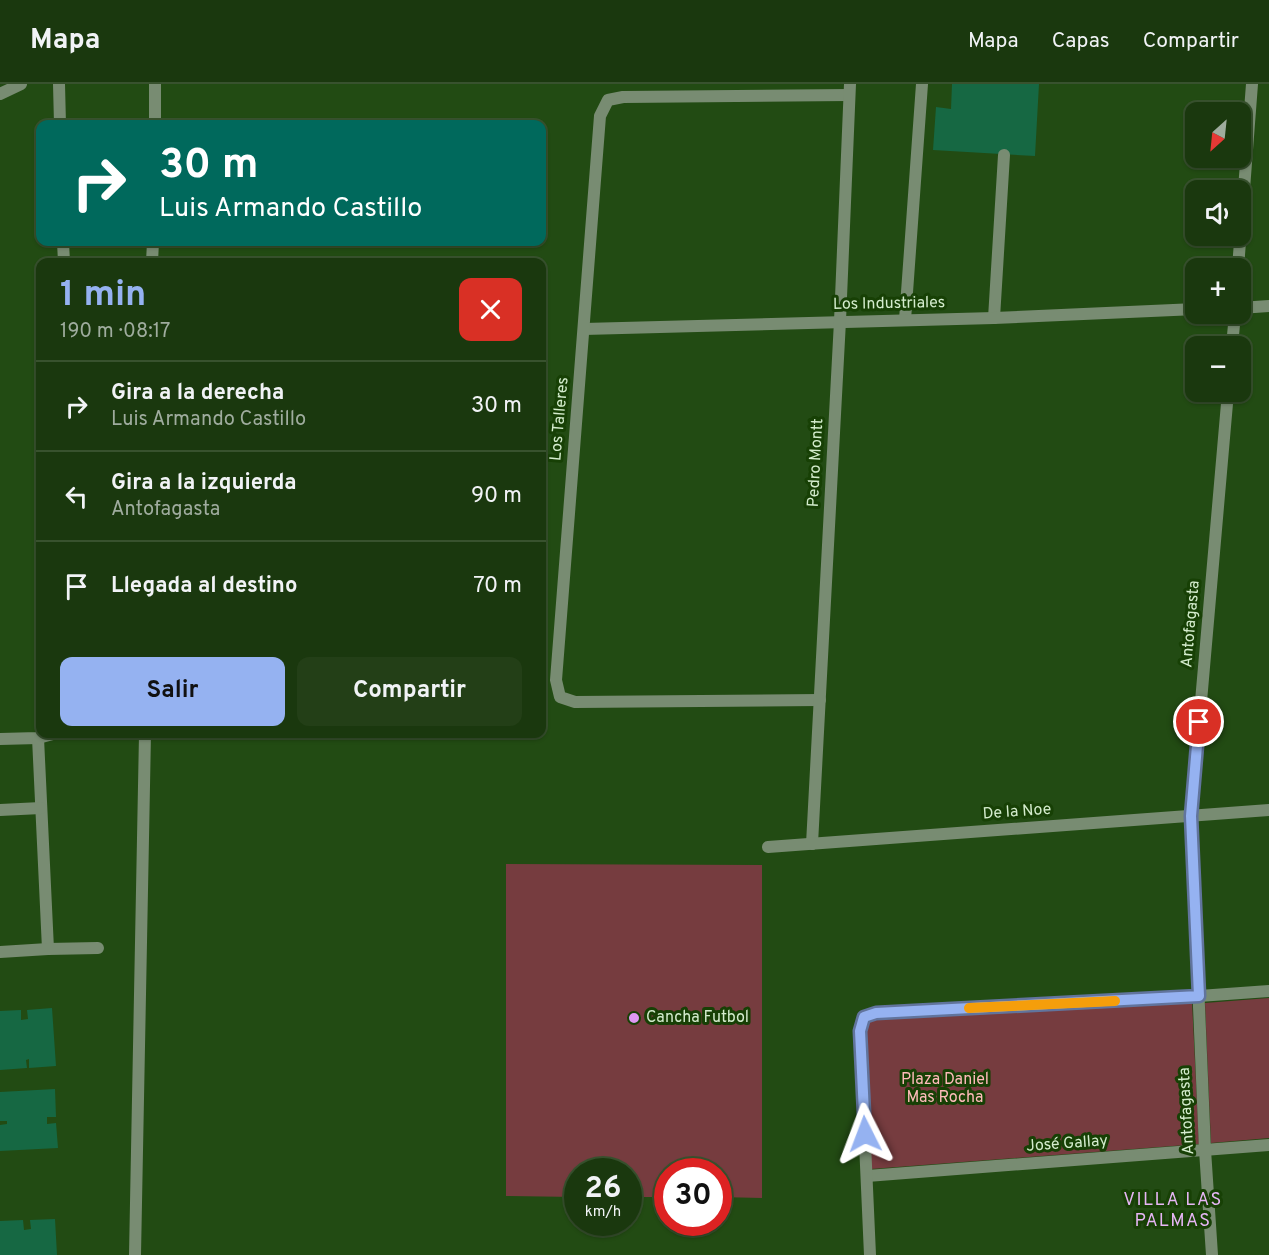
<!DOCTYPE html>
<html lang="es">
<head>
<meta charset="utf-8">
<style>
  :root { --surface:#1a380e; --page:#233f17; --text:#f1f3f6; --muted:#9fac9e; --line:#38522e; --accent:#95b2f1 }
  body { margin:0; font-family:Overpass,sans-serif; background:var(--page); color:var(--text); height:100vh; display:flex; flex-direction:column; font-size:22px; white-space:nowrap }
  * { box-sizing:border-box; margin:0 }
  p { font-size:20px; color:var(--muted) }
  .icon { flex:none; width:33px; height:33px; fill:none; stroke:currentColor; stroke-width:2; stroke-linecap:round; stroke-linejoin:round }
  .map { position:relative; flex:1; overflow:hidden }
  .details { position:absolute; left:36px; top:174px; width:510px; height:480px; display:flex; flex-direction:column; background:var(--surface); border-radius:12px; box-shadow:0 2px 4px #0004,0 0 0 2px var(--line) }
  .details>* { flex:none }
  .hud { position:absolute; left:36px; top:36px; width:510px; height:126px; border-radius:12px; box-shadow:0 2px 4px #0004,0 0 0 2px var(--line); background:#00695c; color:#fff; overflow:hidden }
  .needle { width:39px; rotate:207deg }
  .tools { position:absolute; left:1185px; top:18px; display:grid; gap:12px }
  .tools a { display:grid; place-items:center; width:66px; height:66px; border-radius:12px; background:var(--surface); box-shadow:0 2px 4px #0004,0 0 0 2px var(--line); font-size:30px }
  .speed { position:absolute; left:564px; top:1074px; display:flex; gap:12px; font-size:30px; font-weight:700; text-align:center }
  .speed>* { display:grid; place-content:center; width:78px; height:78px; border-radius:50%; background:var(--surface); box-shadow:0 2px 4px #0004,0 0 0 2px var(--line); line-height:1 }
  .speed small { font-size:15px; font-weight:400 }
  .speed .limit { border:9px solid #d22; background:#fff; color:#111 }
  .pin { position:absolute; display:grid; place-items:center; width:51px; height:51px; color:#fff; margin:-26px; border:3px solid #fff; border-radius:50%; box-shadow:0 2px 6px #0007 }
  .me { position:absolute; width:66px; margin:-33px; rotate:357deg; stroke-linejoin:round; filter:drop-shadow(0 0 4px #0008) }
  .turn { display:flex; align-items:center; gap:21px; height:126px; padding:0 24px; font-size:27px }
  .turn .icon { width:78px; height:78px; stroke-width:2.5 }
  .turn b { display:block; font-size:42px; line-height:51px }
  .round { display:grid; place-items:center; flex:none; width:63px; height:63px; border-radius:12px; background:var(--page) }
  .summary { display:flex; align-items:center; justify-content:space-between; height:102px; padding:0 24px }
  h1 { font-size:36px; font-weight:700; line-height:45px; color:var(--accent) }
  .action { display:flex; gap:12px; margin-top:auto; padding:12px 24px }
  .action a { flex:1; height:69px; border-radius:12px; background:var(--accent); color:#111; font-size:24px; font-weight:700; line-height:69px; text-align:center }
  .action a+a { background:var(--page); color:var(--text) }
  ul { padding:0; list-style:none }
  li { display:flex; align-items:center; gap:18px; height:90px; padding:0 24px; border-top:2px solid var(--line) }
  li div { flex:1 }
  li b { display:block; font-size:22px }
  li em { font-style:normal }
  header { display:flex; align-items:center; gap:36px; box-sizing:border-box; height:84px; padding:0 30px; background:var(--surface); border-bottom:2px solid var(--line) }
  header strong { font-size:28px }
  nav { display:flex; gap:33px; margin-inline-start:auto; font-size:21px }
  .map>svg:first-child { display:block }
  .green { fill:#763c3f }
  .building { fill:#166843 }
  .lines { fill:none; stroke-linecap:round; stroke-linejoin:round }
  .service { stroke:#788c72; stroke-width:12 }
  .minor { stroke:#788c72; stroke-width:12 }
  .route-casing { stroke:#61749d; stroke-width:15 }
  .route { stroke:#95b2f1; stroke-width:10 }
  .slow { stroke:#f59e0b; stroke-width:10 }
  .poi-dot { fill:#de98f2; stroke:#174005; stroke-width:2 }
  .labels { text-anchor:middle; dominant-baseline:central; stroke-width:6; stroke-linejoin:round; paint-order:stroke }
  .street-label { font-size:16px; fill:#d4eccd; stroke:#174005 }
  .poi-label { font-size:16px; fill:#d4eccd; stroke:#174005; text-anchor:start }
  .park-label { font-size:16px; fill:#fbb; stroke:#174005 }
  .neighbourhood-label { font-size:18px; letter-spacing:1.5px; fill:#e7b6f5; stroke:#174005 }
</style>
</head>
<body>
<header>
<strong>Mapa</strong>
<nav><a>Mapa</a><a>Capas</a><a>Compartir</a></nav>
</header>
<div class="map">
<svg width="1269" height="1171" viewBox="0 0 1269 1171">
  <rect width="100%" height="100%" fill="#224b13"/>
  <g class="green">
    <polygon points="506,780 762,781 762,1114 719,1113 718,1088 668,1088 667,1113 629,1113 628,1088 578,1088 577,1113 506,1112"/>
    <polygon points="1269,914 1269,1054 1211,1059 1205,919"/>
    <polygon points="1192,918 1199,1060 871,1085 864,934"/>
  </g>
  <g class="building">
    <polygon points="952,0 1039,0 1035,72 933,66 936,23 951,25"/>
    <polygon points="52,924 56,982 29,984 29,975 26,976 27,984 0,986 0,927 21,926 21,936 28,935 27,926"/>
    <polygon points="55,1005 56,1033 47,1033 47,1040 56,1039 58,1064 0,1067 0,1041 7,1040 7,1037 0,1037 0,1008"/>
    <polygon points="55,1135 57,1171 0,1171 0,1137 23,1136 24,1146 31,1145 30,1136"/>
  </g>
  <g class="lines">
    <g class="service">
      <polyline points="59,0 60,40"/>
      <polyline points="155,40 155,0"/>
      <polyline points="63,158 64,178"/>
      <polyline points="152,178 153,158"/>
      <polyline points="994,234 1004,71"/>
      <polyline points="905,236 922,0"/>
      <polyline points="0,655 38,654 53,650"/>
      <polyline points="135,1171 145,650"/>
    </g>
    <g class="minor">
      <polyline points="0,10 21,0"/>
      <polyline points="1238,184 1252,0"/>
      <polyline points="1240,224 1269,222"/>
      <polyline points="584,245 994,234 1196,225"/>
      <polyline points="1232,262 1235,230"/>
      <polyline points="820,616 575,618 560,613 556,596 600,32 608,16 623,13 849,11"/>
      <polyline points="38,654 48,865"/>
      <polyline points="0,726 41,724"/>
      <polyline points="812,760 840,237 850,0"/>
      <polyline points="768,763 1269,726"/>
      <polyline points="0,868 48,865 98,864"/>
      <polyline points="867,1092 1269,1061"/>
      <polyline points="870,1171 860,947 864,933 876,929 1199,912 1269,907"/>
      <polyline points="1212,1171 1205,1066 1191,732 1228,308"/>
    </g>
  </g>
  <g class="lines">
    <defs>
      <polyline id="route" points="865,1050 860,947 864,933 876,929 1199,912 1191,732 1199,638"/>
    </defs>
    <use href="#route" class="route-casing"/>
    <use href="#route" class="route"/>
    <polyline class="slow" points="969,924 1115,917"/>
  </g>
  <circle class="poi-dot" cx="634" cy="934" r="6"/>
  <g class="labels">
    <g class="street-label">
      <text transform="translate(889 220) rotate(-1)">Los Industriales</text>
      <text transform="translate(560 335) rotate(-85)">Los Talleres</text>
      <text transform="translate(816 379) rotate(-87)">Pedro Montt</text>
      <text transform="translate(1191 540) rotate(-85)">Antofagasta</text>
      <text transform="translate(1017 728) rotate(-4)">De la Noe</text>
      <text transform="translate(1187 1027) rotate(-93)">Antofagasta</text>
      <text transform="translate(1067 1060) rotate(-4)">José Gallay</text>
    </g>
    <g class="poi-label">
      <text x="646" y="934">Cancha Futbol</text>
    </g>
    <g class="park-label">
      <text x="945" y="996">Plaza Daniel<tspan x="945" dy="18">Mas Rocha</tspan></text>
    </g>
    <g class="neighbourhood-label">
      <text x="1173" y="1116">VILLA LAS<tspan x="1173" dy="21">PALMAS</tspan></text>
    </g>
  </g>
</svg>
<div class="tools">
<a><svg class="needle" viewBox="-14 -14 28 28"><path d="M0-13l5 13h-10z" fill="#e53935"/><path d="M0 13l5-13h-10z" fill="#9fac9e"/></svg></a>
<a><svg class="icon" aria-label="sound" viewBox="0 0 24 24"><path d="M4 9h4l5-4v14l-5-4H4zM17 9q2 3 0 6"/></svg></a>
<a>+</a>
<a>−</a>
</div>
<div class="speed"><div>26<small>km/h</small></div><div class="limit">30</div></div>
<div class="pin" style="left:1199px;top:638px;background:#d93025"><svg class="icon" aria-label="arrive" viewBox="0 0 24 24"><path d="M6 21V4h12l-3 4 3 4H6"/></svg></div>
<svg class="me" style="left:865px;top:1050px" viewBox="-20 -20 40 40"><path d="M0-17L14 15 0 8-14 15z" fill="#95b2f1" stroke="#fff" stroke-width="4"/></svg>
<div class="hud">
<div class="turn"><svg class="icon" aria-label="right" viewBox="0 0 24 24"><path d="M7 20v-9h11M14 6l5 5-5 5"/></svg><div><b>30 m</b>Luis Armando Castillo</div></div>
</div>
<section class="details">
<div class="summary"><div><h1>1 min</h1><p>190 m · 08:17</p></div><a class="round" style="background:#d93025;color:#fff"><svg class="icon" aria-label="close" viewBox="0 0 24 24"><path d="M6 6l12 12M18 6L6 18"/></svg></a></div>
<ul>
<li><svg class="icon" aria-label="right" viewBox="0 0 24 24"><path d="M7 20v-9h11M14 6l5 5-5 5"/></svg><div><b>Gira a la derecha</b><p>Luis Armando Castillo</p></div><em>30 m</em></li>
<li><svg class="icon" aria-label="left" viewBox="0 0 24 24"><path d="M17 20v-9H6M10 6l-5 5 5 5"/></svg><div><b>Gira a la izquierda</b><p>Antofagasta</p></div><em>90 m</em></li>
<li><svg class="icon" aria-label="arrive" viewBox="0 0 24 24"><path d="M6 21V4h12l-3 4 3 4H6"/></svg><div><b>Llegada al destino</b></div><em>70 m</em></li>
</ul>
<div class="action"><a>Salir</a><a>Compartir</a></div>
</section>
</div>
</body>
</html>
